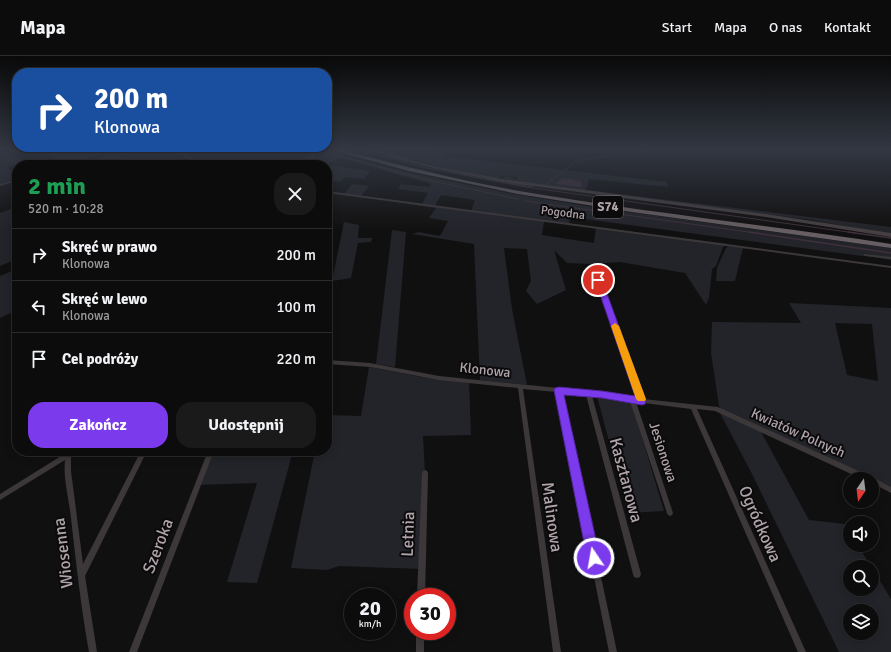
<!DOCTYPE html>
<html lang="pl">
<head>
<meta charset="utf-8">
<style>
  :root { --surface:#0d0c0c; --page:#1b1a1a; --text:#f1f3f6; --muted:#9a9b9d; --line:#2d2c2d; --accent:#7c3aed }
  body { margin:0; font-family:Signika,sans-serif; background:var(--page); color:var(--text); height:100vh; display:flex; flex-direction:column; font-size:15px; white-space:nowrap }
  * { box-sizing:border-box; margin:0 }
  p { font-size:13px; color:var(--muted) }
  .icon { flex:none; width:22px; height:22px; fill:none; stroke:currentColor; stroke-width:2; stroke-linecap:round; stroke-linejoin:round }
  .map { position:relative; flex:1; overflow:hidden }
  .drawer { position:absolute; left:12px; top:104px; width:320px; height:296px; display:flex; flex-direction:column; background:var(--surface); border-radius:16px; box-shadow:0 2px 10px #0003,0 0 0 1px var(--line) }
  .drawer>* { flex:none }
  .banner { position:absolute; left:12px; top:12px; width:320px; height:84px; border-radius:16px; box-shadow:0 2px 10px #0003,0 0 0 1px var(--line); background:#1a4fa0; color:#fff; overflow:hidden }
  .needle { width:26px; rotate:194deg }
  .fabs { position:absolute; left:843px; top:416px; display:grid; gap:8px }
  .fabs a { display:grid; place-items:center; width:36px; height:36px; border-radius:50%; background:var(--surface); box-shadow:0 2px 10px #0003,0 0 0 1px var(--line); font-size:20px }
  .speed { position:absolute; left:344px; top:532px; display:flex; gap:8px; font-size:20px; font-weight:700; text-align:center }
  .speed>* { display:grid; place-content:center; width:52px; height:52px; border-radius:50%; background:var(--surface); box-shadow:0 2px 10px #0003,0 0 0 1px var(--line); line-height:1 }
  .speed small { font-size:10px; font-weight:400 }
  .speed .limit { border:6px solid #d22; background:#fff; color:#111 }
  .pin { position:absolute; display:grid; place-items:center; width:34px; height:34px; color:#fff; margin:-17px; border:2px solid #fff; border-radius:50%; box-shadow:0 1px 4px #0007 }
  .me { position:absolute; width:44px; margin:-22px; rotate:348deg; stroke-linejoin:round; filter:drop-shadow(0 0 3px #0008) }
  .turn { display:flex; align-items:center; gap:14px; height:84px; padding:0 16px; font-size:18px }
  .turn .icon { width:52px; height:52px; stroke-width:2.5 }
  .turn b { display:block; font-size:28px; line-height:34px }
  .round { display:grid; place-items:center; flex:none; width:42px; height:42px; border-radius:16px; background:var(--page) }
  .overview { display:flex; align-items:center; justify-content:space-between; height:68px; padding:0 16px }
  h1 { font-size:24px; font-weight:800; line-height:30px; color:#1e9e55 }
  .cta { display:flex; gap:8px; margin-top:auto; padding:8px 16px }
  .cta a { flex:1; height:46px; border-radius:16px; background:var(--accent); color:#fff; font-size:16px; font-weight:800; line-height:46px; text-align:center }
  .cta a+a { background:var(--page); color:var(--text) }
  ul { padding:0; list-style:none }
  li { display:flex; align-items:center; gap:12px; height:52px; padding:0 16px; border-top:1px solid var(--line) }
  li div { flex:1 }
  li b { display:block; font-size:15px }
  li em { font-style:normal }
  header { display:flex; align-items:center; gap:24px; box-sizing:border-box; height:56px; padding:0 20px; background:var(--surface); border-bottom:1px solid var(--line) }
  header strong { font-size:19px }
  nav { display:flex; gap:22px; margin-inline-start:auto; font-size:14px }
  .map>svg:first-child { display:block }
  .green { fill:#23242a; fill-rule:evenodd }
  .water { fill:#3f303c }
  .lines { fill:none; stroke-linecap:round; stroke-linejoin:round }
  .stream-far1 { stroke:#3f303c; stroke-width:1 }
  .stream { stroke:#3f303c; stroke-width:1.5 }
  .street { fill:#3c383a; fill-rule:evenodd }
  .secondary { fill:#453f42; fill-rule:evenodd }
  .highway { fill:#665e62; fill-rule:evenodd }
  .route { fill:#7c3aed; stroke:#51269a }
  .slow { fill:#f59e0b }
  .labels { text-anchor:middle; dominant-baseline:central; stroke-width:4; stroke-linejoin:round; paint-order:stroke }
  .far-street-label { font-size:12px; fill:#b0a3ab; stroke:#0c0b0b }
  .shield { fill:#0c0b0b; stroke:#7f757b; stroke-width:1 }
  .shield-label { font-size:13px; font-weight:bold; fill:#b0a3ab }
  .street-label { font-size:14px; fill:#b0a3ab; stroke:#0c0b0b }
  .near-street-label { font-size:17px; fill:#b0a3ab; stroke:#0c0b0b }
</style>
</head>
<body>
<header>
<strong>Mapa</strong>
<nav><a>Start</a><a>Mapa</a><a>O nas</a><a>Kontakt</a></nav>
</header>
<div class="map">
<svg width="891" height="596" viewBox="0 0 891 596">
  <rect width="100%" height="100%" fill="#111010"/>
  <g class="green">
    <polygon points="0,92 6,92 23,106 7,111 17,120 17,122 0,128"/>
    <polygon points="41,92 84,92 93,97 64,108"/>
    <polygon points="295,92 318,92 331,96 311,109 297,109 309,97 304,94"/>
    <polygon points="369,92 427,92 426,93 445,95 443,100 667,126 668,131 589,123 586,134 891,171 891,178 805,163 537,130 501,122 507,120 517,124 517,121 502,120 497,123 446,113"/>
    <polygon points="114,97 129,105 117,109 78,109"/>
    <path d="M334 97 405 116 518 139 593 151 891 192V204L866 200 865 199 862 200 570 161 569 168 544 165 542 179 594 187 596 171 729 188 723 191 716 210 712 213 709 242 706 249 685 217 620 206 591 208 567 207 554 194 566 234 537 248 526 235 531 225 527 193 504 192 512 253 527 329 480 324 474 188 412 178 419 176 440 180 448 165 429 162 436 152 408 148 409 146 422 148 428 137 398 133 401 128 429 131 431 128 339 101 326 109H316ZM441 139 475 144 471 155 435 150Z"/>
    <polygon points="327,109 370,115 364,123 345,121 340,126 327,124"/>
    <polygon points="352,128 369,130 361,140 344,138"/>
    <polygon points="17,151 17,203 0,210 0,157"/>
    <polygon points="344,166 359,169 358,182 372,182 371,186 358,187 351,222 332,225"/>
    <polygon points="392,174 406,176 395,311 376,308"/>
    <polygon points="729,190 743,192 735,225 716,225 717,212 726,192"/>
    <polygon points="17,213 17,254 0,262 0,220"/>
    <path d="M789 247 891 252V431L721 353 719 350 711 297 712 266 801 267ZM835 267 872 268 878 325 847 319Z"/>
    <polygon points="369,311 421,321 469,326 471,379 423,380 425,417 422,513 339,510 327,514 291,512 315,395 327,395 327,359 361,360"/>
    <polygon points="597,340 631,345 664,455 628,457"/>
    <path d="M720 357 760 374 809 464 845 468 850 476V489H858L871 511H850V533H872V512L891 543V596H839L751 416ZM850 555H872V577H850Z"/>
    <polygon points="209,395 293,395 257,527 227,526 257,427 196,429"/>
  </g>
  <polygon class="water" points="563,122 581,125 581,131 555,128"/>
  <g class="lines">
    <g class="stream-far1">
      <polyline points="351,92 427,112 526,131 855,177"/>
      <polyline points="362,92 377,96"/>
      <polyline points="340,100 427,124 518,143"/>
      <polyline points="299,109 310,100 311,96 300,92"/>
      <polyline points="509,127 533,131"/>
      <polyline points="544,130 575,106 580,104 669,92"/>
      <polyline points="525,145 756,177"/>
    </g>
    <g class="stream">
      <polyline points="749,176 891,197"/>
      <polyline points="848,176 891,182"/>
    </g>
    <g class="street">
      <polygon points="112,92 116,92 64,109 59,109"/>
      <polygon points="170,92 174,92 204,109 200,109"/>
      <polygon points="307,92 310,92 314,93 316,98 304,109 300,109 312,98 312,95"/>
      <polygon points="338,92 342,92 315,109 311,109"/>
      <polygon points="17,123 17,125 0,130 0,128"/>
      <polygon points="327,135 891,210 891,212 327,137"/>
      <polygon points="864,198 891,201 891,203 865,200 863,199"/>
      <polygon points="596,223 598,223 600,224 643,343 718,351 874,422 891,431 891,437 872,427 872,423 862,423 715,355 697,353 806,596 798,596 691,353 636,346 673,457 672,459 670,460 668,459 667,457 630,345 592,340 641,518 640,521 637,522 634,521 633,518 586,339 562,337 617,596 609,596 557,336 523,333 561,596 553,596 518,332 439,324 370,311 327,308 327,304 370,307 439,320 588,335 637,342 596,224"/>
      <path d="M67 395H73L71 401V415L83 508 141 395H147L85 520 97 596H89C81 551 76 507 71 462 69 443 63 423 65 404L0 444V438L66 397Z"/>
      <polygon points="208,395 214,395 137,596 129,596"/>
      <polygon points="425,414 427,415 428,417 425,541 417,541 422,417 423,415"/>
      <rect x="416" y="575" width="8" height="21"/>
    </g>
    <polygon class="secondary" points="363,92 369,92 433,110 502,123 766,158 891,177 891,181 766,161 502,126 433,112 397,103"/>
    <path class="highway" d="M325 92H333C395 108 457 124 519 135 643 156 767 169 891 188V192L632 156 518 138 409 115Z"/>
  </g>
  <linearGradient id="sky" x2="0" y2="1"><stop stop-color="#090909"/><stop offset="0.53" stop-color="#323742"/><stop offset="1" stop-color="#323742" stop-opacity="0"/></linearGradient>
  <rect width="891" height="175" fill="url(#sky)"/>
  <polygon class="route" points="596,222 598,222 602,224 646,345 645,348 642,349 602,342 564,339 600,502 598,507 594,509 589,507 587,502 554,334 555,332 559,331 602,335 635,340 595,224"/>
  <polygon class="slow" points="615,267 619,270 646,343 645,345 638,345 636,343 611,270"/>
  <g class="labels">
    <g class="far-street-label">
      <text transform="translate(563 157) rotate(7)">Pogodna</text>
    </g>
    <rect class="shield" x="593" y="140" width="30" height="22" rx="3"/>
    <g class="shield-label">
      <text x="608" y="151">S74</text>
    </g>
    <g class="street-label">
      <text transform="translate(485 314) rotate(6)">Klonowa</text>
      <text transform="translate(798 377) rotate(24)">Kwiatów Polnych</text>
      <text transform="translate(663 396) rotate(72)">Jesionowa</text>
    </g>
    <g class="near-street-label">
      <text transform="translate(626 424) rotate(75)">Kasztanowa</text>
      <text transform="translate(552 461) rotate(82)">Malinowa</text>
      <text transform="translate(760 468) rotate(66)">Ogródkowa</text>
      <text transform="translate(408 478) rotate(-88)">Letnia</text>
      <text transform="translate(158 490) rotate(-69)">Szeroka</text>
      <text transform="translate(63 497) rotate(-97)">Wiosenna</text>
    </g>
  </g>
</svg>
<div class="fabs">
<a><svg class="needle" viewBox="-14 -14 28 28"><path d="M0-13l5 13h-10z" fill="#e53935"/><path d="M0 13l5-13h-10z" fill="#9a9b9d"/></svg></a>
<a><svg class="icon" aria-label="sound" viewBox="0 0 24 24"><path d="M4 9h4l5-4v14l-5-4H4zM17 9q2 3 0 6"/></svg></a>
<a><svg class="icon" aria-label="search" viewBox="0 0 24 24"><circle cx="10" cy="10" r="6"/><path d="M15 15l6 6"/></svg></a>
<a><svg class="icon" aria-label="layers" viewBox="0 0 24 24"><path d="M12 4l9 5-9 5-9-5zM3 14l9 5 9-5"/></svg></a>
</div>
<div class="speed"><div>20<small>km/h</small></div><div class="limit">30</div></div>
<div class="pin" style="left:598px;top:224px;background:#d93025"><svg class="icon" aria-label="arrive" viewBox="0 0 24 24"><path d="M6 21V4h12l-3 4 3 4H6"/></svg></div>
<svg class="me" style="left:594px;top:502px" viewBox="-20 -20 40 40"><circle r="17" fill="#7c3aed" stroke="#fff" stroke-width="3"/><path d="M0-11L8 9 0 5-8 9z" fill="#fff"/></svg>
<div class="banner">
<div class="turn"><svg class="icon" aria-label="right" viewBox="0 0 24 24"><path d="M7 20v-9h11M14 6l5 5-5 5"/></svg><div><b>200 m</b>Klonowa</div></div>
</div>
<section class="drawer">
<div class="overview"><div><h1>2 min</h1><p>520 m · 10:28</p></div><a class="round"><svg class="icon" aria-label="close" viewBox="0 0 24 24"><path d="M6 6l12 12M18 6L6 18"/></svg></a></div>
<ul>
<li><svg class="icon" aria-label="right" viewBox="0 0 24 24"><path d="M7 20v-9h11M14 6l5 5-5 5"/></svg><div><b>Skręć w prawo</b><p>Klonowa</p></div><em>200 m</em></li>
<li><svg class="icon" aria-label="left" viewBox="0 0 24 24"><path d="M17 20v-9H6M10 6l-5 5 5 5"/></svg><div><b>Skręć w lewo</b><p>Klonowa</p></div><em>100 m</em></li>
<li><svg class="icon" aria-label="arrive" viewBox="0 0 24 24"><path d="M6 21V4h12l-3 4 3 4H6"/></svg><div><b>Cel podróży</b></div><em>220 m</em></li>
</ul>
<div class="cta"><a>Zakończ</a><a>Udostępnij</a></div>
</section>
</div>
</body>
</html>
